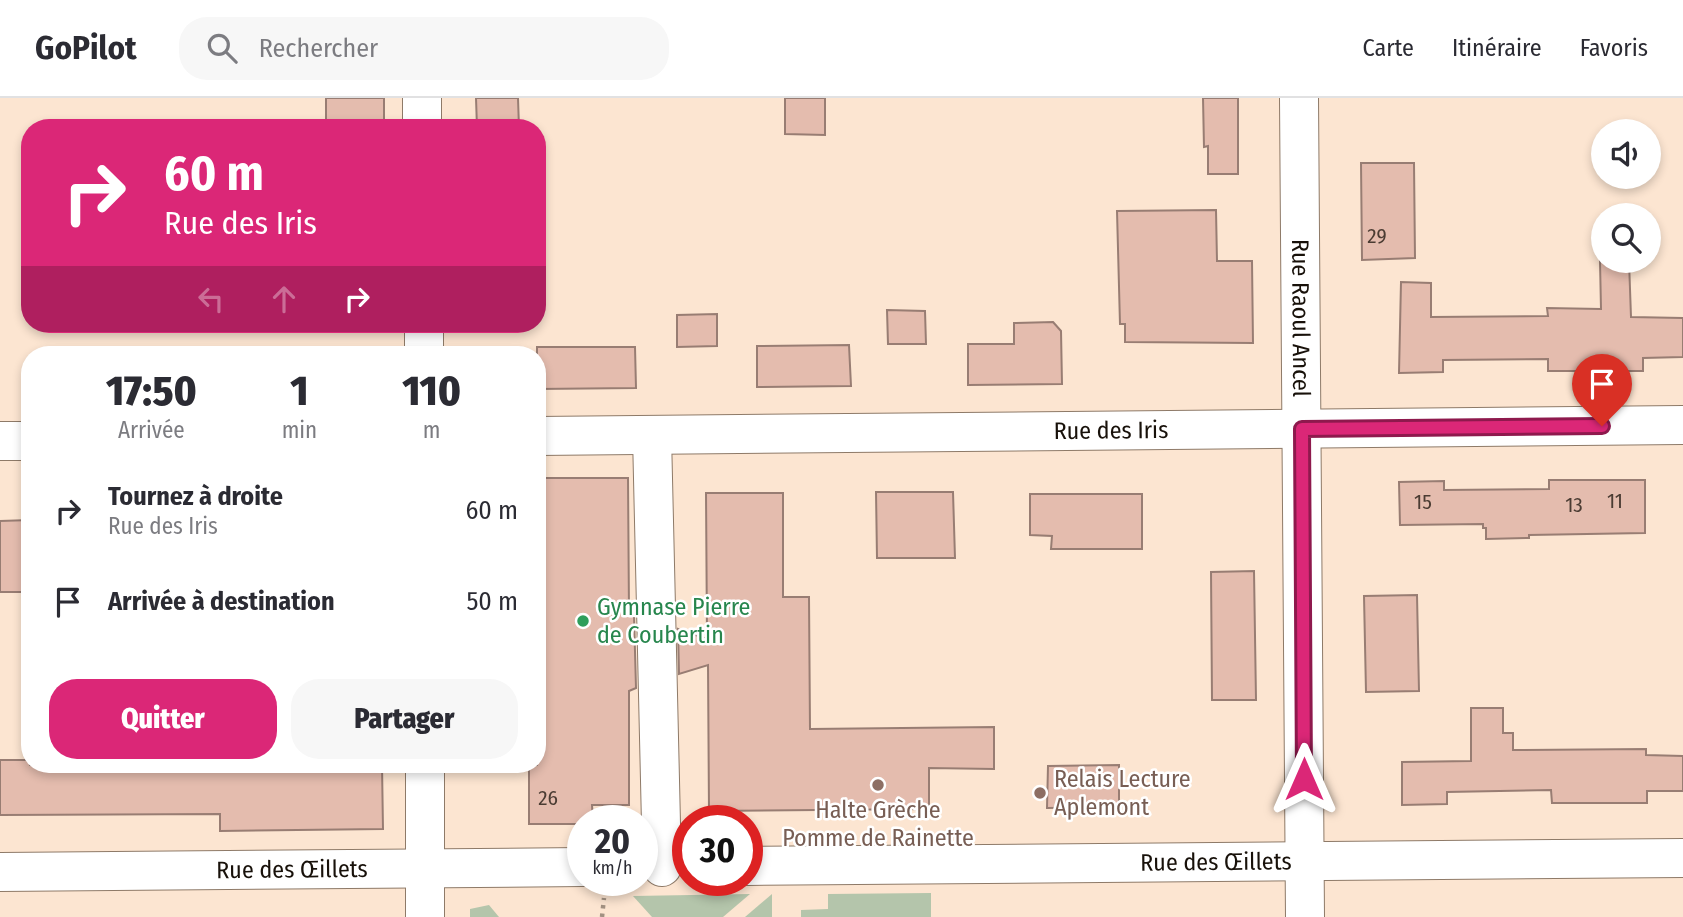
<!DOCTYPE html>
<html lang="fr">
<head>
<meta charset="utf-8">
<style>
  :root { --surface:#fff; --page:#f7f7f7; --text:#2b2b33; --muted:#7c7c81; --line:#e1e1e2; --accent:#db2777 }
  body { margin:0; font-family:"Fira Sans Condensed",sans-serif; background:var(--page); color:var(--text); height:100vh; display:flex; flex-direction:column; font-size:26px; white-space:nowrap }
  * { box-sizing:border-box; margin:0 }
  p { font-size:23px; color:var(--muted) }
  .icon { flex:none; width:38px; height:38px; fill:none; stroke:currentColor; stroke-width:2; stroke-linecap:round; stroke-linejoin:round }
  .map { position:relative; flex:1; overflow:hidden }
  .drawer { position:absolute; left:21px; top:248px; width:525px; height:427px; display:flex; flex-direction:column; background:var(--surface); border-radius:28px; box-shadow:0 4px 10px #0003 }
  .drawer>* { flex:none }
  .guide { position:absolute; left:21px; top:21px; width:525px; height:214px; border-radius:28px; box-shadow:0 4px 10px #0003; background:#db2777; color:#fff; overflow:hidden }
  .tools { position:absolute; left:1591px; top:21px; display:grid; gap:14px }
  .tools a { display:grid; place-items:center; width:70px; height:70px; border-radius:50%; background:var(--surface); box-shadow:0 4px 10px #0003; font-size:35px }
  .speed { position:absolute; left:567px; top:707px; display:flex; gap:14px; font-size:35px; font-weight:700; text-align:center }
  .speed>* { display:grid; place-content:center; width:91px; height:91px; border-radius:50%; background:var(--surface); box-shadow:0 4px 10px #0003; line-height:1 }
  .speed small { font-size:18px; font-weight:400 }
  .speed .limit { border:10px solid #d22; background:#fff; color:#111 }
  .pin { position:absolute; display:grid; place-items:center; width:60px; height:60px; color:#fff; margin:-72px -30px; border-radius:50% 50% 50% 0; rotate:-45deg; box-shadow:0 0 7px #0007 }
  .pin .icon { rotate:45deg }
  .me { position:absolute; width:77px; margin:-38px; rotate:0deg; stroke-linejoin:round; filter:drop-shadow(0 0 5px #0008) }
  .turn { display:flex; align-items:center; gap:24px; height:147px; padding:0 28px; font-size:32px }
  .turn .icon { width:91px; height:91px; stroke-width:2.5 }
  .turn b { display:block; font-size:49px; line-height:60px }
  .lanes { display:flex; align-items:center; height:66px; padding:0 28px; background:#0003; justify-content:center; gap:35px; direction:ltr }
  .lanes .off { opacity:.35 }
  .eta { display:flex; justify-content:space-evenly; align-items:center; height:119px; text-align:center }
  .eta b { font-size:42px; font-weight:800; line-height:49px }
  .primary-button { display:flex; gap:14px; margin-top:auto; padding:14px 28px }
  .primary-button a { flex:1; height:80px; border-radius:28px; background:var(--accent); color:#fff; font-size:28px; font-weight:800; line-height:80px; text-align:center }
  .primary-button a+a { background:var(--page); color:var(--text) }
  ul { padding:0; list-style:none }
  li { display:flex; align-items:center; gap:21px; height:91px; padding:0 28px }
  li div { flex:1 }
  li b { display:block; font-size:26px }
  li em { font-style:normal }
  header { display:flex; align-items:center; gap:42px; box-sizing:border-box; height:98px; padding:0 35px; background:var(--surface); border-bottom:2px solid var(--line) }
  header strong { font-size:33px }
  nav { display:flex; gap:38px; margin-inline-start:auto; font-size:24px }
  .search { width:490px; height:63px; background:var(--page); display:flex; align-items:center; gap:18px; box-sizing:border-box; padding:0 24px; border-radius:28px; color:var(--muted); font-size:26px }
  .map>svg:first-child { display:block }
  .green { fill:#b4c5ab }
  .building { fill:#e4bcae; stroke:#987d73; stroke-width:2 }
  .lines { fill:none; stroke-linecap:round; stroke-linejoin:round }
  .minor-casing { stroke:#8e7a68; stroke-width:40 }
  .path { stroke:#a29182; stroke-width:4.5; stroke-dasharray:3.5 5; stroke-linecap:butt }
  .minor { stroke:#fff; stroke-width:38 }
  .route-casing { stroke:#8e194d; stroke-width:18 }
  .route { stroke:#db2777; stroke-width:12 }
  .leisure-dot { fill:#2e9e5b; stroke:#fff; stroke-width:2.5 }
  .education-dot { fill:#8d6e63; stroke:#fff; stroke-width:2.5 }
  .labels { text-anchor:middle; dominant-baseline:central; stroke-width:5; stroke-linejoin:round; paint-order:stroke }
  .number-label { font-size:21px; fill:#4b3c33 }
  .street-label { font-size:24px; fill:#18110a; stroke:#fff }
  .leisure-label { font-size:24px; fill:#27864d; stroke:#fff; text-anchor:start }
  .education-label { font-size:24px; fill:#785e54; stroke:#fff; text-anchor:start }
</style>
</head>
<body>
<header>
<strong>GoPilot</strong>
<div class="search"><svg class="icon" aria-label="search" viewBox="0 0 24 24"><circle cx="10" cy="10" r="6"/><path d="M15 15l6 6"/></svg>Rechercher</div>
<nav><a>Carte</a><a>Itinéraire</a><a>Favoris</a></nav>
</header>
<div class="map">
<svg width="1683" height="819" viewBox="0 0 1683 819">
  <rect width="100%" height="100%" fill="#fce5d1"/>
  <g class="green">
    <polygon points="931,795 931,819 801,819 801,812 828,811 828,796"/>
    <polygon points="750,796 723,819 652,819 633,798"/>
    <polygon points="772,796 772,819 745,819"/>
    <polygon points="489,807 499,819 470,819 470,811"/>
  </g>
  <g class="building">
    <rect x="326" y="0" width="58" height="30"/>
    <polygon points="476,0 518,0 519,30 477,30"/>
    <polygon points="785,0 825,0 825,37 785,36"/>
    <polygon points="1203,0 1238,0 1238,76 1208,76 1208,48 1204,49"/>
    <polygon points="1361,65 1414,65 1415,160 1362,162"/>
    <polygon points="1216,112 1217,163 1252,163 1253,245 1125,244 1125,226 1120,226 1117,113"/>
    <polygon points="1600,163 1629,163 1631,219 1683,220 1683,259 1643,260 1643,273 1548,273 1548,261 1443,262 1443,274 1399,275 1401,184 1431,185 1431,219 1548,218 1547,210 1601,211"/>
    <polygon points="887,212 925,213 926,246 888,246"/>
    <polygon points="717,216 717,248 677,249 677,217"/>
    <polygon points="1053,224 1061,233 1062,286 968,287 968,246 1014,246 1014,225"/>
    <polygon points="849,247 851,288 757,289 757,248"/>
    <polygon points="537,249 635,249 636,290 537,291"/>
    <polygon points="537,380 628,380 629,515 634,517 636,590 629,593 629,707 592,707 593,723 583,723 583,726 529,726 529,667 537,667"/>
    <polygon points="1549,382 1645,382 1645,435 1529,437 1529,440 1486,441 1486,430 1483,430 1483,426 1400,427 1399,384 1444,383 1444,392 1549,391"/>
    <polygon points="876,394 953,394 955,460 877,460"/>
    <polygon points="706,395 783,395 783,499 809,499 810,631 994,629 994,671 929,670 929,711 709,713 708,567 679,576 678,531 707,541"/>
    <polygon points="1030,396 1142,396 1142,451 1051,451 1052,438 1030,437"/>
    <polygon points="30,422 30,494 0,494 0,423"/>
    <polygon points="1254,473 1256,602 1212,602 1211,474"/>
    <polygon points="1417,497 1419,593 1366,594 1364,498"/>
    <polygon points="1471,610 1503,610 1503,635 1513,635 1513,652 1646,651 1646,657 1683,658 1683,693 1647,693 1647,705 1552,705 1551,692 1447,694 1447,706 1402,707 1402,664 1471,663"/>
    <polygon points="0,662 30,662 30,667 382,667 383,731 220,733 220,716 0,717"/>
    <polygon points="1119,667 1119,709 1047,710 1048,668"/>
  </g>
  <g class="lines">
    <defs>
      <g id="minor">
        <polyline points="422,0 422,30"/>
        <path id="s1" d="M1299 0 1305 819"/>
        <polyline points="424,226 424,257"/>
        <polyline points="652,337 662,769"/>
        <path id="s2" d="M537 338 1683 327"/>
        <polyline points="0,343 30,343"/>
        <polyline points="425,667 425,819"/>
        <path id="s3" d="M747 768 1683 760"/>
        <path id="s4" d="M0 774 583 769"/>
      </g>
    </defs>
    <use href="#minor" class="minor-casing"/>
    <polyline class="path" points="602,819 604,800"/>
    <use href="#minor" class="minor"/>
  </g>
  <g class="lines">
    <defs>
      <polyline id="route" points="1304,681 1302,331 1602,328"/>
    </defs>
    <use href="#route" class="route-casing"/>
    <use href="#route" class="route"/>
  </g>
  <circle class="leisure-dot" cx="583" cy="523" r="7"/>
  <g class="education-dot">
    <circle cx="878" cy="687" r="7"/>
    <circle cx="1040" cy="695" r="7"/>
  </g>
  <g class="labels">
    <g class="number-label">
      <text x="1377" y="138">29</text>
      <text x="1615" y="403">11</text>
      <text x="1423" y="404">15</text>
      <text x="1574" y="407">13</text>
      <text x="548" y="700">26</text>
    </g>
    <g class="street-label">
      <text stroke="none"><textPath href="#s1" startOffset="220">Rue Raoul Ancel</textPath></text>
      <text stroke="none"><textPath href="#s2" startOffset="574">Rue des Iris</textPath></text>
      <text stroke="none"><textPath href="#s3" startOffset="469">Rue des Œillets</textPath></text>
      <text stroke="none"><textPath href="#s4" startOffset="292">Rue des Œillets</textPath></text>
    </g>
    <g class="leisure-label">
      <text x="597" y="509">Gymnase Pierre<tspan x="597" dy="28">de Coubertin</tspan></text>
    </g>
    <g class="education-label">
      <text x="1054" y="681">Relais Lecture<tspan x="1054" dy="28">Aplemont</tspan></text>
      <text x="878" y="712" text-anchor="middle">Halte Grèche<tspan x="878" dy="28">Pomme de Rainette</tspan></text>
    </g>
  </g>
</svg>
<div class="tools">
<a><svg class="icon" aria-label="sound" viewBox="0 0 24 24"><path d="M4 9h4l5-4v14l-5-4H4zM17 9q2 3 0 6"/></svg></a>
<a><svg class="icon" aria-label="search" viewBox="0 0 24 24"><circle cx="10" cy="10" r="6"/><path d="M15 15l6 6"/></svg></a>
</div>
<div class="speed"><div>20<small>km/h</small></div><div class="limit">30</div></div>
<div class="pin" style="left:1602px;top:328px;background:#d93025"><svg class="icon" aria-label="arrive" viewBox="0 0 24 24"><path d="M6 21V4h12l-3 4 3 4H6"/></svg></div>
<svg class="me" style="left:1304px;top:681px" viewBox="-20 -20 40 40"><path d="M0-17L14 15 0 8-14 15z" fill="#db2777" stroke="#fff" stroke-width="4"/></svg>
<div class="guide">
<div class="turn"><svg class="icon" aria-label="right" viewBox="0 0 24 24"><path d="M7 20v-9h11M14 6l5 5-5 5"/></svg><div><b>60 m</b>Rue des Iris</div></div>
<div class="lanes"><svg class="icon off" aria-label="left" viewBox="0 0 24 24"><path d="M17 20v-9H6M10 6l-5 5 5 5"/></svg><svg class="icon off" aria-label="ahead" viewBox="0 0 24 24"><path d="M12 20V5M6 11l6-6 6 6"/></svg><svg class="icon" aria-label="right" viewBox="0 0 24 24"><path d="M7 20v-9h11M14 6l5 5-5 5"/></svg></div>
</div>
<section class="drawer">
<div class="eta">
<div><b>17:50</b><p>Arrivée</p></div>
<div><b>1</b><p>min</p></div>
<div><b>110</b><p>m</p></div>
</div>
<ul>
<li><svg class="icon" aria-label="right" viewBox="0 0 24 24"><path d="M7 20v-9h11M14 6l5 5-5 5"/></svg><div><b>Tournez à droite</b><p>Rue des Iris</p></div><em>60 m</em></li>
<li><svg class="icon" aria-label="arrive" viewBox="0 0 24 24"><path d="M6 21V4h12l-3 4 3 4H6"/></svg><div><b>Arrivée à destination</b></div><em>50 m</em></li>
</ul>
<div class="primary-button"><a>Quitter</a><a>Partager</a></div>
</section>
</div>
</body>
</html>
